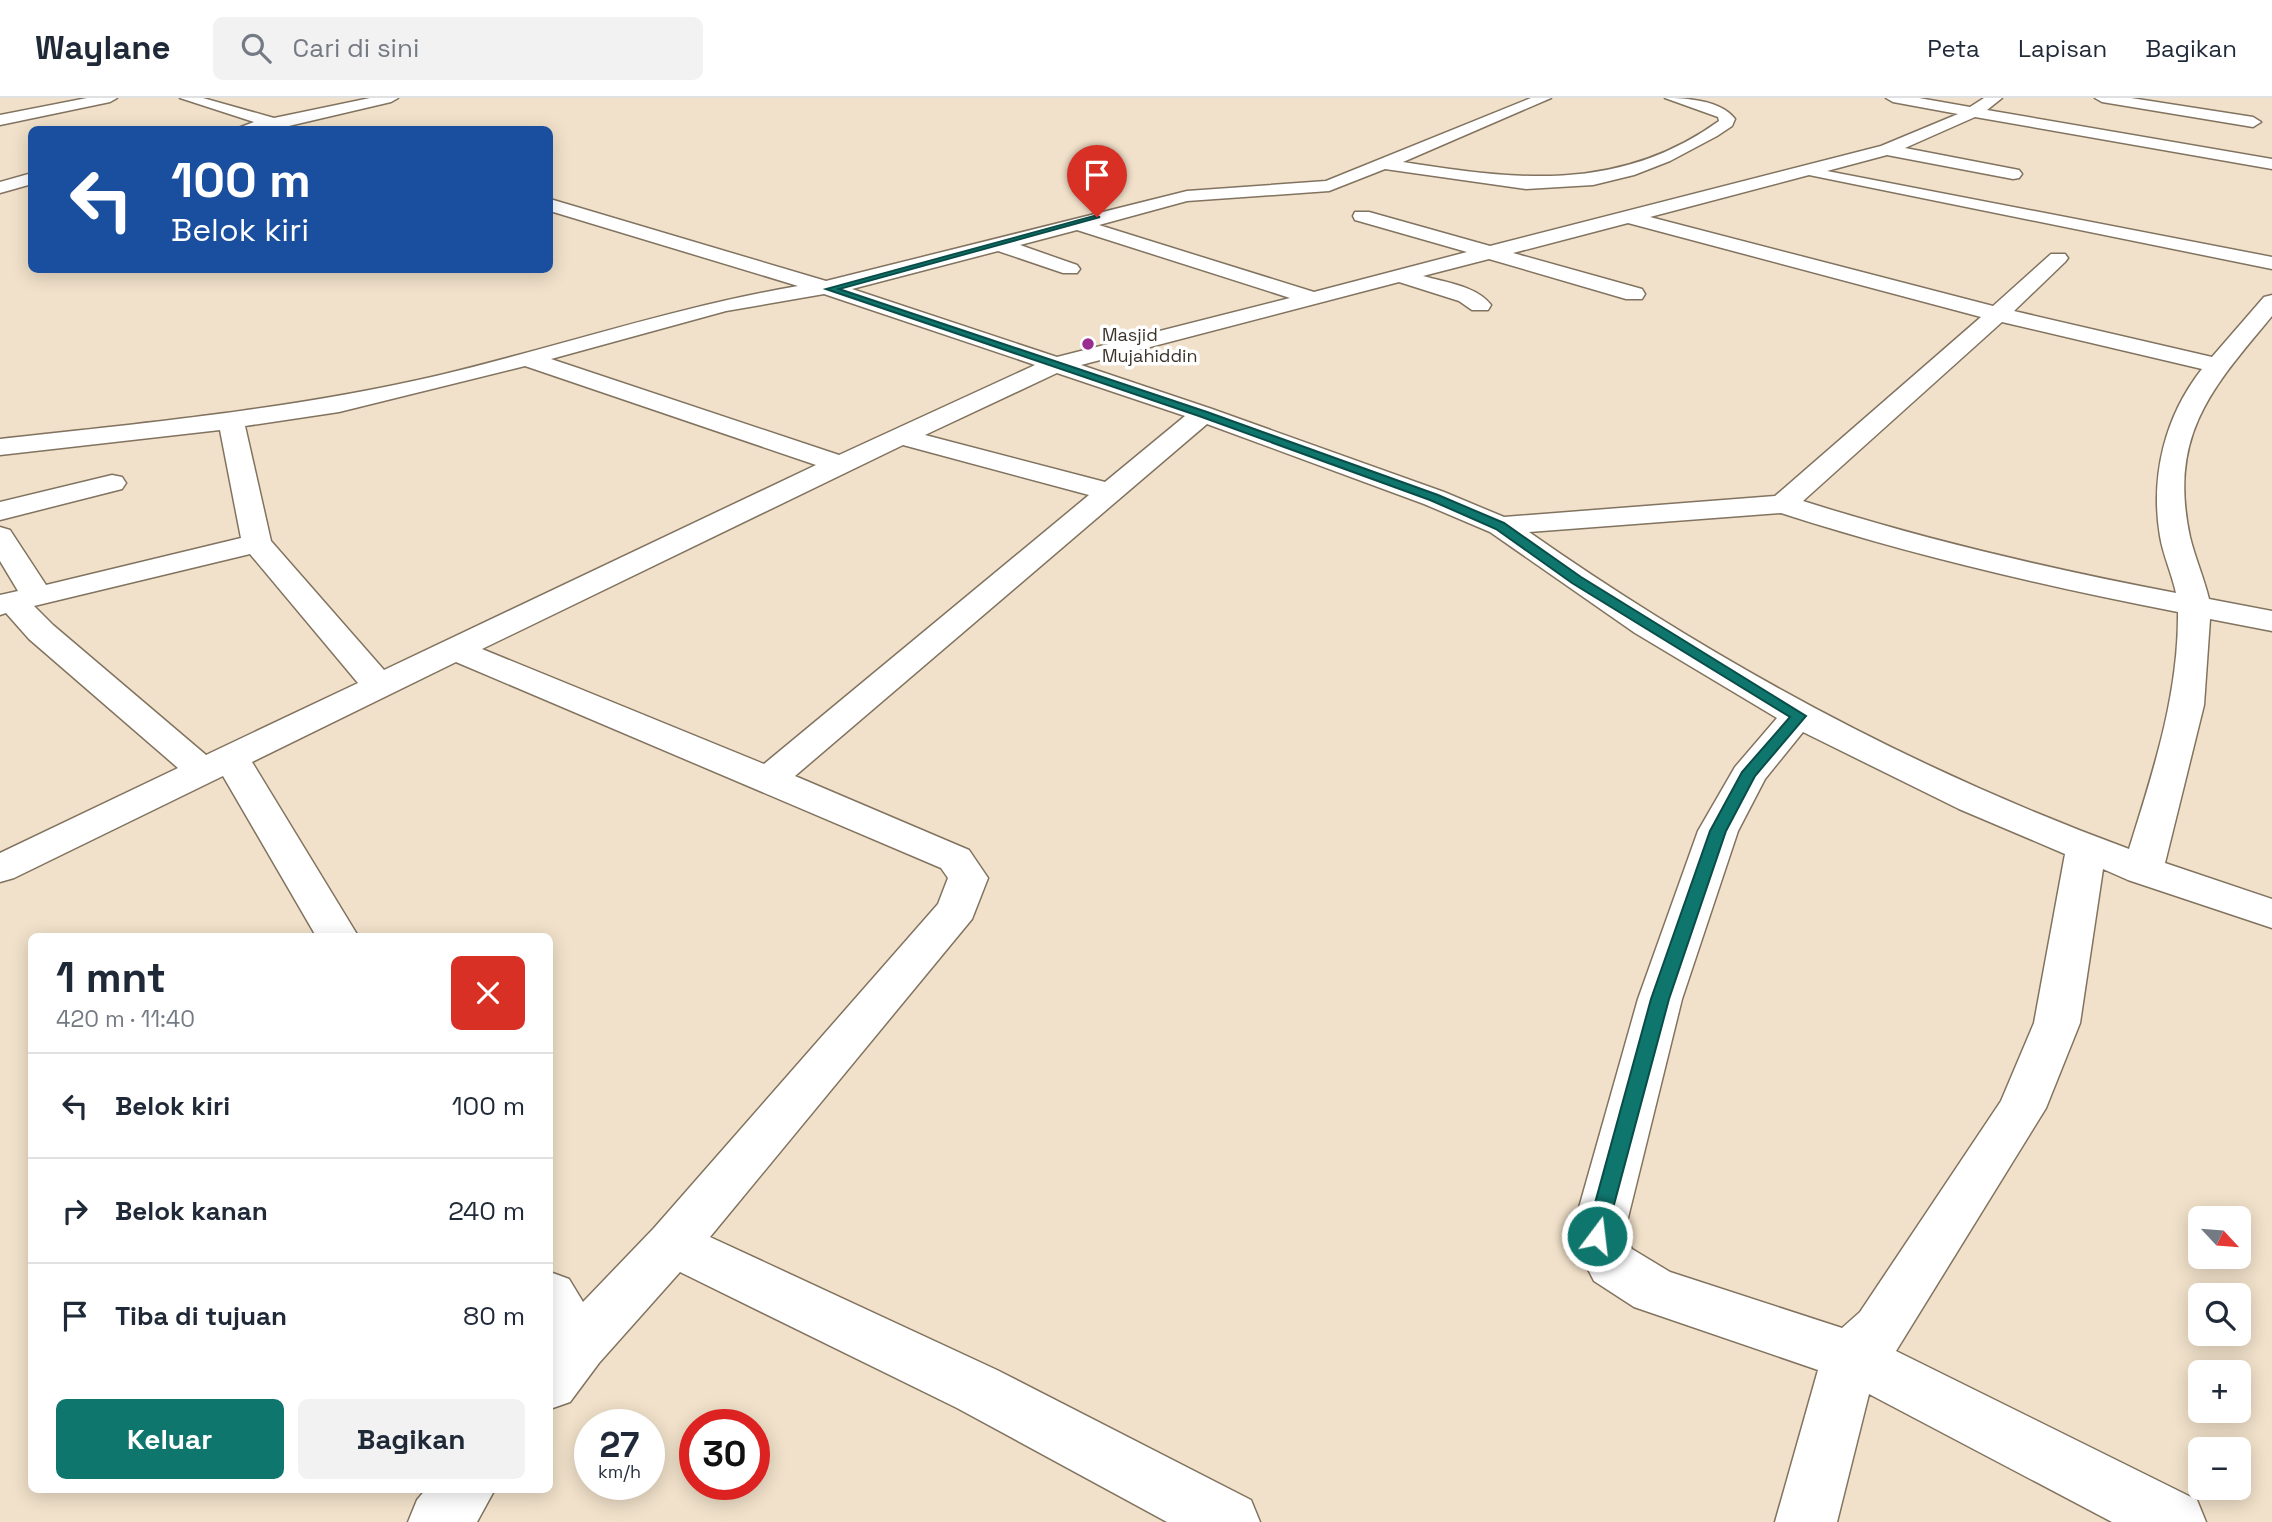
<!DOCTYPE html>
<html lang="id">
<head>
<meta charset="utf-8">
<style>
  :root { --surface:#fff; --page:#f2f2f3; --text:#1f2937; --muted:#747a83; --line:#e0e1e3; --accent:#0f766e }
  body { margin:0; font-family:"Space Grotesk",sans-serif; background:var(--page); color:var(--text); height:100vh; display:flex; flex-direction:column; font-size:26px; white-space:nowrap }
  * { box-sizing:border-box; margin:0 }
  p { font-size:23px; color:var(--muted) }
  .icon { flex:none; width:38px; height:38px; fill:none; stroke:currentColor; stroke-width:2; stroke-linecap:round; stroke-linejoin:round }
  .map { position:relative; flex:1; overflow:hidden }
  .side { position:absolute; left:28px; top:835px; width:525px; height:560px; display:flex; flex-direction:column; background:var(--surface); border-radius:10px; box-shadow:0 4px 18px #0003 }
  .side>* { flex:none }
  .guide { position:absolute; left:28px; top:28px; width:525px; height:147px; border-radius:10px; box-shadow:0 4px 18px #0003; background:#1a4fa0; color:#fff; overflow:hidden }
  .needle { width:46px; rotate:116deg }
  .fabs { position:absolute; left:2188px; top:1108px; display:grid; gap:14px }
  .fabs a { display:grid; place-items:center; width:63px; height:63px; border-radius:10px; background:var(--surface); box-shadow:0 4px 18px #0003; font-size:35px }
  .speed { position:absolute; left:574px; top:1311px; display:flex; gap:14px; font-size:35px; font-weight:700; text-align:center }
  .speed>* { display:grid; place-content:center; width:91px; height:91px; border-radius:50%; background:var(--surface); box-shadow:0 4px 18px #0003; line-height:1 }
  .speed small { font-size:18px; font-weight:400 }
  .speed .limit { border:10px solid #d22; background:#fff; color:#111 }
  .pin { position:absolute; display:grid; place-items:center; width:60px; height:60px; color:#fff; margin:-72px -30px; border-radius:50% 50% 50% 0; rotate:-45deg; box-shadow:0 0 7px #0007 }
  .pin .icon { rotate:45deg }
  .me { position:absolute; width:77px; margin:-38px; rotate:15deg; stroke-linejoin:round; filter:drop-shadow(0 0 5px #0008) }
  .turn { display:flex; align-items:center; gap:24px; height:147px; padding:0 28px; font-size:32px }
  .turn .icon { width:91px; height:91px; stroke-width:2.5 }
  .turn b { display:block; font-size:49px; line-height:60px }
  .round { display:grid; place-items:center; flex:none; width:74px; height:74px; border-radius:10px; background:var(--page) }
  .head { display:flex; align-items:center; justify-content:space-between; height:119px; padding:0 28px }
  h1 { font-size:42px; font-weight:800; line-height:52px }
  .action { display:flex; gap:14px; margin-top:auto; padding:14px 28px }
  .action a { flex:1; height:80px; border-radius:10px; background:var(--accent); color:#fff; font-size:28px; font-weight:800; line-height:80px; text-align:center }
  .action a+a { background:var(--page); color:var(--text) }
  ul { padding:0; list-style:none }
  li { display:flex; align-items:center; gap:21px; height:105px; padding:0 28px; border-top:2px solid var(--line) }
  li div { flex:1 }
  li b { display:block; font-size:26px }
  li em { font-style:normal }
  header { display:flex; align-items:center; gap:42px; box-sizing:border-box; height:98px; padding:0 35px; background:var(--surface); border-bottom:2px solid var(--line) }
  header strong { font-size:33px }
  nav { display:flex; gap:38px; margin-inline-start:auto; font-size:24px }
  .search { width:490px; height:63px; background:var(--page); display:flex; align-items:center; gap:18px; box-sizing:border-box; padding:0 24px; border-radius:10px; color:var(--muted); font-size:26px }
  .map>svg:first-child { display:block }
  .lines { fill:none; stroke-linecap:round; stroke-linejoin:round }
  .street-casing { stroke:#81735f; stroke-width:3 }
  .street { fill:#fff; fill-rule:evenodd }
  .route { fill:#0f766e; stroke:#0a4d48; stroke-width:2 }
  .poi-dot { fill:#992e90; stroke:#fff; stroke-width:2.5 }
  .labels { text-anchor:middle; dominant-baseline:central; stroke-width:7; stroke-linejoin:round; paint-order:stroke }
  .far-poi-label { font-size:18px; fill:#3a342b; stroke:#fff; text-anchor:start }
</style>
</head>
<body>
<header>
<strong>Waylane</strong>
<div class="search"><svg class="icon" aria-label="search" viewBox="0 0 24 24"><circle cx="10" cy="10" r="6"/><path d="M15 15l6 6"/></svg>Cari di sini</div>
<nav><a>Peta</a><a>Lapisan</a><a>Bagikan</a></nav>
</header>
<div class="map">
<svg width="2272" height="1424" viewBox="0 0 2272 1424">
  <rect width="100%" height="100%" fill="#f1e1ca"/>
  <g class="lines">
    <defs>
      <g id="street">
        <polygon points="87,0 117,0 110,4 0,27 0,17"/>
        <polygon points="180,0 203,0 274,20 370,0 398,0 391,4 276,31 233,32 254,24"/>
        <path d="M1531 0H1551L1403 64C1516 82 1619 95 1719 23L1718 19 1665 0C1686 0 1721 2 1735 21L1732 28 1717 38 1670 63 1634 77 1593 87 1526 91 1385 71 1329 93 1187 103 1099 127 1314 194 1467 154 1355 122 1353 118 1355 114H1369L1490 148 1881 48 1958 16 1893 4 1886 0H1919L1970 9 1984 0H2002L1987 12 2272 61V71L1975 19 1905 50 2019 72 2022 76 2019 80 2013 81 1887 57 1827 73 2272 159V171L1809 77 1650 119 1993 208 2051 156H2065L2068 160 2065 164 2014 213 2212 259 2264 199 2272 197V218C2212 290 2168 337 2190 439 2195 460 2204 480 2209 501L2272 513V533L2210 521 2204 607 2165 765 2272 801V830L2128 782 2103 771 2080 925 2046 1010 1896 1253 2197 1402 2206 1424H2112L1869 1296 1837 1424H1775L1818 1272 1634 1209 1594 1183 1571 1138 1638 901 1698 733 1735 669 1777 620 1635 535 1490 434 1424 406 1207 326 795 678 969 752 988 780 972 821 710 1139 997 1272 1251 1402 1260 1424H1167L957 1310 680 1174 599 1265 570 1304 550 1311V1174L569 1181 583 1204 654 1130 938 806 948 780 941 770 456 564 252 664 358 838H316L223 678 14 780 0 784V755L178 670 29 541 6 515 0 517V497L18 493 0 463V429L10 432 46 487 241 440 220 332 0 357V341C146 325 293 311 436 278 558 249 675 209 798 188L550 113V101L826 183 1187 93 1326 83ZM1628 125 1981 219 1775 398 1504 419 1444 394 1212 311 1081 267 1399 184 1459 203 1472 212H1488L1491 207C1477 188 1444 184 1423 178L1489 161 1626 201H1642L1645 196 1642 191 1513 155ZM1077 132 1290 200 1057 259 852 191 998 153 1063 175H1077L1080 171 1077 167 1020 147ZM824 196 1035 267 839 357 551 261 726 213ZM2002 224 2202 271C2165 318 2150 378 2160 438 2163 457 2172 476 2176 495 2050 471 1926 442 1803 403ZM525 268 816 367 384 572 271 443 245 328 339 314ZM1057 275 1185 318 1105 384 925 337ZM903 347 1089 397 764 666 482 551ZM1781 415C1911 457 2044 488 2178 514 2179 596 2153 674 2129 751 1914 672 1716 565 1529 434ZM250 456 358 585 206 657 53 527 34 508ZM1803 634 1959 711 2065 756 2034 925 2001 1003 1860 1214 1842 1230 1670 1174 1632 1151 1624 1136 1682 901 1738 733 1765 681Z"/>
        <polygon points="2095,0 2131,0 2253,19 2261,24 2253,29 2102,4"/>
        <polygon points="32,75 32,86 0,95 0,84"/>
        <polygon points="112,377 122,379 126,385 122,391 0,422 0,404"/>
        <polygon points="426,1391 495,1391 477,1424 408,1424 417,1402"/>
      </g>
    </defs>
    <use href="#street" class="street-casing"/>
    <use href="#street" class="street"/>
  </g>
  <polygon class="route" points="1094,118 1100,119 839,191 1207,314 1438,397 1504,425 1581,479 1806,618 1755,678 1726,733 1669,901 1604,1144 1597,1147 1589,1144 1586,1138 1651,901 1710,733 1742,674 1790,619 1572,485 1496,431 1430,402 1199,318 826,191"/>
  <circle class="poi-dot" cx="1088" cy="246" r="7"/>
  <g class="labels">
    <g class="far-poi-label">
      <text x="1102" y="236">Masjid<tspan x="1102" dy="21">Mujahiddin</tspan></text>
    </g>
  </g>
</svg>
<div class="fabs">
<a><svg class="needle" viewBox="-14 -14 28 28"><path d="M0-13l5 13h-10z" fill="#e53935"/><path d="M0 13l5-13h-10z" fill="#747a83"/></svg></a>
<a><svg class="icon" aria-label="search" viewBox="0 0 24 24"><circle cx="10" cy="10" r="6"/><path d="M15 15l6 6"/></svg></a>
<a>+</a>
<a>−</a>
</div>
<div class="speed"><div>27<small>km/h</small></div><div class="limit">30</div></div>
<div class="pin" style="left:1097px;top:119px;background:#d93025"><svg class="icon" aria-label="arrive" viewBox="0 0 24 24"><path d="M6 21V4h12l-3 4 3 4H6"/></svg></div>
<svg class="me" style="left:1597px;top:1138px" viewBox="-20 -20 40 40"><circle r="17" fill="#0f766e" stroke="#fff" stroke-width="3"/><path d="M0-11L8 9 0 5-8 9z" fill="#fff"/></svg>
<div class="guide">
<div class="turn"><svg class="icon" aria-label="left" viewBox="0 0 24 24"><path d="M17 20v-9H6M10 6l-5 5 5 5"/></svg><div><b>100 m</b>Belok kiri</div></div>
</div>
<section class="side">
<div class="head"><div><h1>1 mnt</h1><p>420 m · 11:40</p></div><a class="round" style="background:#d93025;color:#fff"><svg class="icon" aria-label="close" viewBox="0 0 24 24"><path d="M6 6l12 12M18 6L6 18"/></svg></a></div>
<ul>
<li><svg class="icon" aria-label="left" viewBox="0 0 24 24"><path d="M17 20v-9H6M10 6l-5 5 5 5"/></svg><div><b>Belok kiri</b></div><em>100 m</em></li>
<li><svg class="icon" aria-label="right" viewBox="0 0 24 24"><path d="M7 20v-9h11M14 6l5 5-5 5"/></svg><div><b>Belok kanan</b></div><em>240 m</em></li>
<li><svg class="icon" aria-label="arrive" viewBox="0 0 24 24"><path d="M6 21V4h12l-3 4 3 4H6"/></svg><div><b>Tiba di tujuan</b></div><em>80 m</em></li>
</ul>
<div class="action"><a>Keluar</a><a>Bagikan</a></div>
</section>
</div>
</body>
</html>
